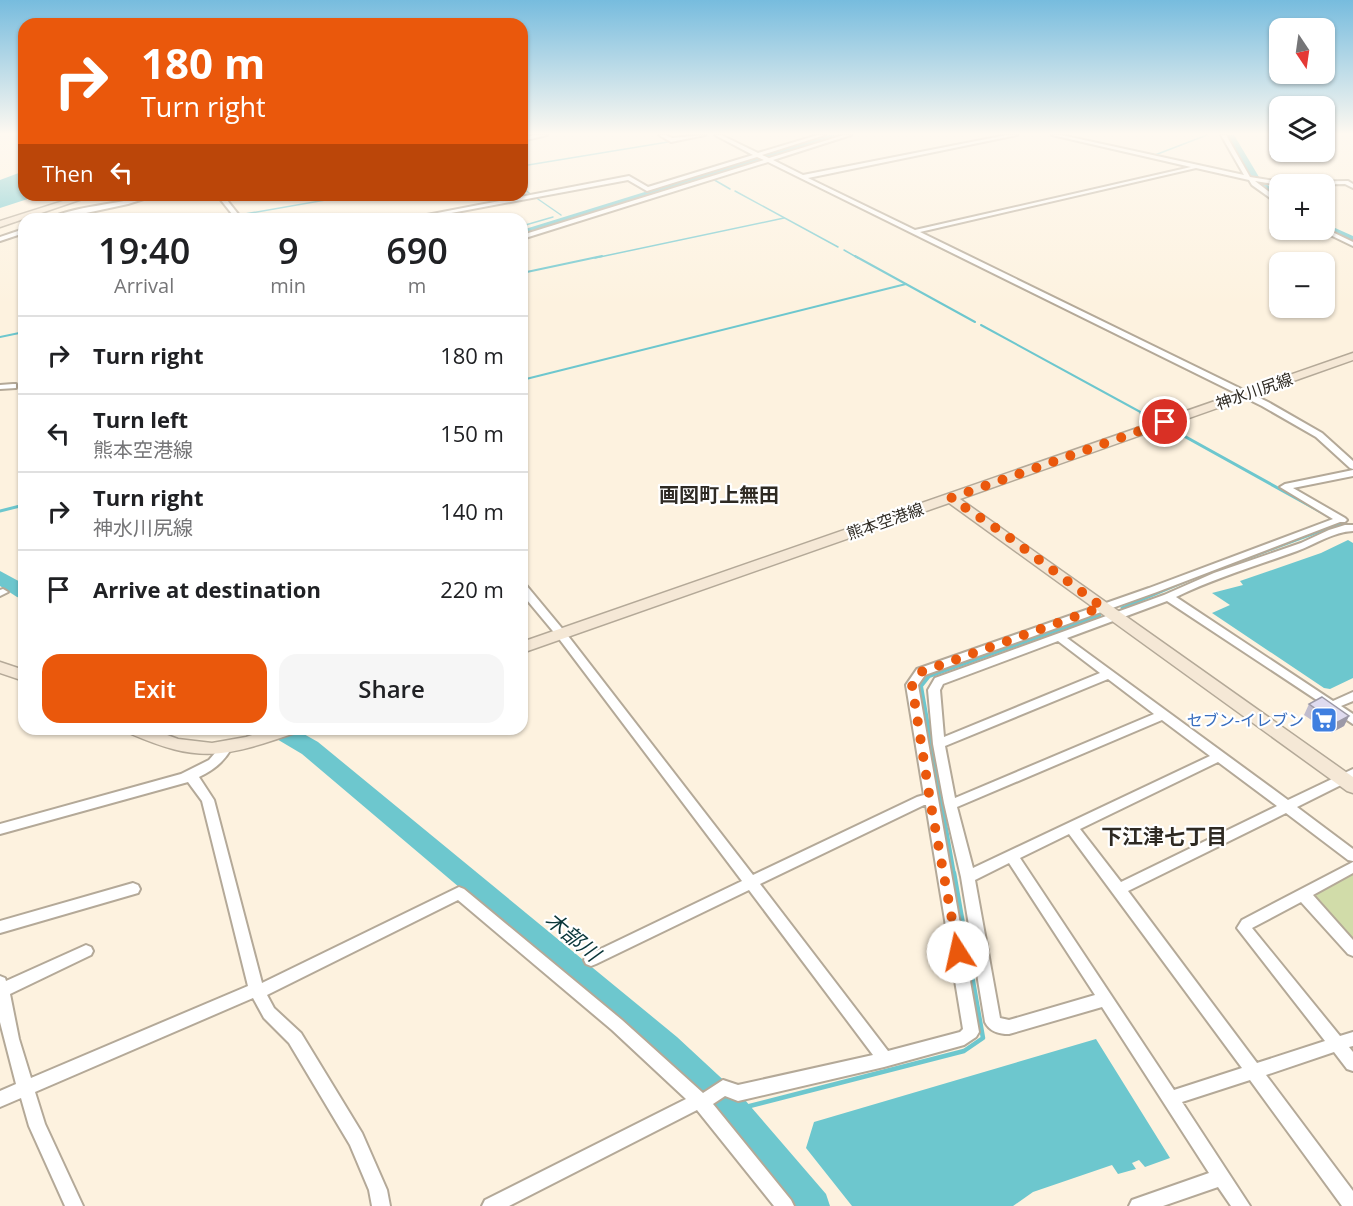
<!DOCTYPE html>
<html lang="en">
<head>
<meta charset="utf-8">
<style>
  :root { --surface:#fff; --page:#f6f6f6; --text:#202124; --muted:#757577; --line:#e0e0e0; --accent:#ea580c }
  body { margin:0; font-family:"Open Sans","Noto Sans JP",sans-serif; background:var(--page); color:var(--text); height:100vh; display:flex; flex-direction:column; font-size:22px; white-space:nowrap }
  * { box-sizing:border-box; margin:0 }
  p { font-size:20px; color:var(--muted) }
  .icon { flex:none; width:33px; height:33px; fill:none; stroke:currentColor; stroke-width:2; stroke-linecap:round; stroke-linejoin:round }
  .map { position:relative; flex:1; overflow:hidden }
  .drawer { position:absolute; left:18px; top:213px; width:510px; height:522px; display:flex; flex-direction:column; background:var(--surface); border-radius:18px; box-shadow:0 2px 4px #0004 }
  .drawer>* { flex:none }
  .top-card { position:absolute; left:18px; top:18px; width:510px; height:183px; border-radius:18px; box-shadow:0 2px 4px #0004; background:#ea580c; color:#fff; overflow:hidden }
  .needle { width:39px; rotate:167deg }
  .controls { position:absolute; left:1269px; top:18px; display:grid; gap:12px }
  .controls a { display:grid; place-items:center; width:66px; height:66px; border-radius:12px; background:var(--surface); box-shadow:0 2px 4px #0004; font-size:30px }
  .pin { position:absolute; display:grid; place-items:center; width:51px; height:51px; color:#fff; margin:-26px; border:3px solid #fff; border-radius:50%; box-shadow:0 2px 6px #0007 }
  .me { position:absolute; width:66px; margin:-33px; rotate:350deg; stroke-linejoin:round; filter:drop-shadow(0 0 4px #0008) }
  .turn { display:flex; align-items:center; gap:21px; height:126px; padding:0 24px; font-size:27px }
  .turn .icon { width:78px; height:78px; stroke-width:2.5 }
  .turn b { display:block; font-size:42px; line-height:51px }
  .then { display:flex; align-items:center; height:57px; padding:0 24px; background:#0003; gap:12px; font-size:22px }
  .eta { display:flex; justify-content:space-evenly; align-items:center; height:102px; text-align:center }
  .eta b { font-size:36px; font-weight:600; line-height:42px }
  .cta { display:flex; gap:12px; margin-top:auto; padding:12px 24px }
  .cta a { flex:1; height:69px; border-radius:18px; background:var(--accent); color:#fff; font-size:24px; font-weight:600; line-height:69px; text-align:center }
  .cta a+a { background:var(--page); color:var(--text) }
  ul { padding:0; list-style:none }
  li { display:flex; align-items:center; gap:18px; height:78px; padding:0 24px; border-top:2px solid var(--line) }
  li div { flex:1 }
  li b { display:block; font-size:22px }
  li em { font-style:normal }
  .map>svg:first-child { display:block }
  .green { fill:#d1dca9 }
  .water { fill:#6dc7ce }
  .lines { fill:none; stroke-linecap:round; stroke-linejoin:round }
  .stream-far4 { stroke:#6dc7ce; stroke-width:1.5 }
  .stream-far3 { stroke:#6dc7ce; stroke-width:2 }
  .stream-far2 { stroke:#6dc7ce; stroke-width:3 }
  .stream-far1 { stroke:#6dc7ce; stroke-width:4 }
  .stream { stroke:#6dc7ce; stroke-width:4.5 }
  .river { fill:#6dc7ce; fill-rule:evenodd }
  .minor-casing { stroke:#b4a998; stroke-width:4 }
  .secondary-casing { stroke:#b4a998; stroke-width:3 }
  .minor { fill:#fff; fill-rule:evenodd }
  .secondary { fill:#f5e8d6; fill-rule:evenodd }
  .wall { fill:#c0bcce }
  .shaded-wall { fill:#9c99a7 }
  .building { fill:#dfdbef; stroke:#9c99a7; stroke-width:1.5 }
  .route { stroke:#ea580c; stroke-width:10; stroke-dasharray:0 18 }
  .labels { text-anchor:middle; dominant-baseline:central; stroke-width:4.5; stroke-linejoin:round; paint-order:stroke }
  .street-label { font-size:16px; fill:#2e2a23; stroke:#fff }
  .shop-label { font-size:16px; fill:#366cbe; stroke:#fff; text-anchor:end }
  .quarter-label { font-size:20px; font-weight:bold; fill:#2e2a23; stroke:#fff }
  .near-neighbourhood-label { font-size:21px; font-weight:bold; fill:#2e2a23; stroke:#fff }
  .near-water-label { font-size:21px; font-style:italic; fill:#083538; stroke:#fff }
</style>
</head>
<body>
<div class="map">
<svg width="1353" height="1206" viewBox="0 0 1353 1206">
  <rect width="100%" height="100%" fill="#fdf2df"/>
  <polygon class="green" points="1353,874 1353,942 1315,897 1316,894"/>
  <g class="water">
    <polygon points="829,135 844,135 522,235 522,230"/>
    <polygon points="24,171 24,195 40,195 0,208 0,180"/>
    <polygon points="1348,540 1353,543 1353,678 1330,689 1324,688 1212,613 1230,605 1212,593 1243,585 1240,581 1321,553"/>
    <polygon points="1096,1039 1170,1158 1145,1167 1139,1160 1132,1163 1136,1169 1118,1174 1112,1165 1033,1192 1013,1206 852,1206 806,1148 814,1122"/>
  </g>
  <g class="lines">
    <g class="stream-far4">
      <polyline points="689,138 707,135"/>
      <polyline points="1155,155 1207,135"/>
      <polyline points="522,166 674,141"/>
      <polyline points="711,178 730,189"/>
      <polyline points="522,188 561,215"/>
      <polyline points="735,191 838,247"/>
      <polyline points="239,215 354,195"/>
      <polyline points="522,226 553,217"/>
      <polyline points="844,250 858,258"/>
      <polyline points="595,258 784,218"/>
    </g>
    <g class="stream-far3">
      <polyline points="855,256 975,322"/>
      <polyline points="522,273 602,256"/>
      <polyline points="981,325 1144,414"/>
      <polyline points="0,337 24,332"/>
      <polyline points="522,380 906,284"/>
    </g>
    <g class="stream-far2">
      <polyline points="1141,413 1156,421"/>
      <polyline points="1166,426 1330,517"/>
      <polyline points="0,511 24,505"/>
      <polyline points="1226,566 1339,524 1343,526"/>
      <polyline points="1122,608 1200,575"/>
      <polyline points="1097,616 1099,615"/>
    </g>
    <polyline class="stream-far1" points="954,874 921,686 929,676 1099,615"/>
    <polyline class="stream" points="734,1110 964,1051 983,1038 954,873"/>
    <g class="river">
      <polygon points="1224,135 1234,135 1259,177 1258,179 1280,193 1280,201 1254,184 1254,180 1249,177"/>
      <polygon points="1324,223 1353,236 1353,243 1322,230 1324,230"/>
      <polygon points="0,571 24,584 24,599 17,597 0,586"/>
      <polygon points="267,729 295,729 318,742 677,1037 745,1100 826,1194 830,1206 793,1206 723,1120 657,1055 302,754 270,735"/>
    </g>
    <defs>
      <g id="minor">
        <polygon points="536,135 547,135 522,141 522,137"/>
        <polygon points="659,135 665,135 672,138 705,135 671,142"/>
        <polygon points="715,135 721,135 758,153 818,135 825,135 762,155 769,158 844,135 851,135 773,160 803,175 1007,135 1017,135 808,178 915,230 1191,167 1052,135 1061,135 1244,175 1221,135 1226,135 1250,177 1282,182 1348,181 1353,184 1353,188 1345,184 1280,185 1255,181 1280,200 1280,205 1252,185 1249,180 1196,168 920,232 1268,402 1322,433 1353,461 1353,469 1350,468 1316,437 1262,406 768,162 522,239 522,235 764,160 757,157 647,191 628,180 419,219 406,219 629,176 648,187 753,155"/>
        <path d="M147 195H156L128 204 58 219H49C73 206 118 205 147 195Z"/>
        <polygon points="217,195 223,195 242,219 236,219"/>
        <polygon points="1324,228 1353,242 1353,246 1322,231 1321,230"/>
        <polygon points="24,229 24,233 0,241 0,237"/>
        <polygon points="13,384 16,384 16,388 0,389 0,385"/>
        <path d="M1353 470V476L1293 488 1345 518 1347 520 1345 522H1340L1157 592 925 675 918 685 979 1032 976 1037 964 1045 884 1067 738 1101 725 1096 713 1104 791 1200 794 1206H774L697 1110 509 1206H482L485 1200 686 1099 612 1030 458 900 267 995 274 1008 301 1033 362 1133 387 1190 390 1206H372L369 1190 350 1145 289 1043 264 1018 253 998 35 1092 45 1124 83 1206H65L29 1126 21 1098 0 1107V1091L16 1084 0 1022V976L5 978 6 981 86 945 91 947 93 951 91 955 10 994 19 1039 31 1078 248 986 202 801 188 782 0 834V824L181 774 209 760 221 746H229L231 749C223 763 213 770 199 777L214 800 262 983 459 887 464 889 622 1020 703 1093 723 1080 738 1085 873 1055 749 890 596 964 591 966 586 964 584 960 586 956 742 881 557 636 522 594V584L526 585 565 632 753 875 917 797 924 795 906 685 917 669 1149 588 1333 519 1280 487 1285 484ZM924 805H926L963 1029 960 1032 888 1051 760 884Z"/>
        <path d="M1345 525H1353V531C1333 532 1316 544 1297 551 1256 566 1215 578 1176 597L1333 701 1353 692V701L1341 706 1353 714V724L1167 601 1067 638 1288 800 1353 769V779L1297 807 1353 849V861L1348 860 1286 813 1128 891 1257 1063 1325 1041 1237 928 1242 920 1353 862V873L1313 895 1353 940V956L1348 954 1301 902 1252 928 1340 1036 1353 1032V1046L1349 1047 1353 1052V1071L1347 1069 1334 1052 1266 1075 1353 1191V1206H1342L1250 1080 1182 1102 1250 1206H1231L1218 1187 1163 1206H1129L1132 1200 1209 1173 1102 1007 1009 1034C999 1034 990 1032 985 1022L961 877 944 803 933 744 928 690 935 678 1164 595 1214 573 1301 543 1329 530ZM1058 641 1100 673 944 737 940 690 943 684ZM1108 679 1154 714 955 798 945 746ZM1162 720 1210 756 973 868 957 807ZM1218 762 1277 806 1121 882 1080 829ZM1069 834 1242 1068 1174 1090 1020 858ZM1009 863 1095 995 1009 1020 1000 1018 975 880Z"/>
        <polygon points="3,589 8,592 0,596 0,590"/>
        <polygon points="133,883 138,885 140,889 138,893 0,933 0,921"/>
      </g>
      <g id="secondary">
        <polygon points="82,195 94,195 0,227 0,221"/>
        <polygon points="1353,353 1353,360 960,499 1353,777 1353,793 1347,791 949,503 522,653 522,642"/>
        <polygon points="0,662 24,670 24,681 0,673"/>
        <path d="M126 729H151L178 739 212 743 246 737 270 729H298L295 733C225 757 199 764 129 733Z"/>
      </g>
    </defs>
    <use href="#minor" class="minor-casing"/>
    <use href="#secondary" class="secondary-casing"/>
    <use href="#minor" class="minor"/>
    <use href="#secondary" class="secondary"/>
  </g>
  <polygon class="wall" points="1309,704 1349,716 1344,726 1331,733 1304,715"/>
  <polygon class="shaded-wall" points="1349,716 1344,726 1331,733 1336,723"/>
  <polygon class="building" points="1322,697 1349,716 1336,723 1309,704"/>
  <linearGradient id="sky" x2="0" y2="1"><stop stop-color="#77bcde"/><stop offset="0.44" stop-color="#fef9f1"/><stop offset="1" stop-color="#fef9f1" stop-opacity="0"/></linearGradient>
  <rect width="1353" height="304" fill="url(#sky)"/>
  <g class="lines">
    <polyline class="route" points="958,952 930,800 912,685 921,672 1102,607 1006,535 951,498 1165,422"/>
  </g>
  <defs>
    <symbol id="supermarket-square" viewBox="-11 -11 22 22"><rect x="-9" y="-9" width="18" height="18" rx="4" fill="#3f7fe0" stroke="#fff"/><path d="M-6-5.5h2.5l.6 2H6L4.5 2H-2.5L-4.4-4H-6ZM-1.5 3.2a1.3 1.3 0 1 0 .1 0ZM3 3.2a1.3 1.3 0 1 0 .1 0Z" fill="#fff"/></symbol>
  </defs>
  <g fill-rule="evenodd">
    <use href="#supermarket-square" x="1309" y="705" width="30" height="30"/>
  </g>
  <g class="labels">
    <g class="street-label">
      <text transform="translate(1254 391) rotate(-19)">神水川尻線</text>
      <text transform="translate(885 521) rotate(-19)">熊本空港線</text>
    </g>
    <g class="shop-label">
      <text x="1304" y="720">セブン-イレブン</text>
    </g>
    <g class="quarter-label">
      <text x="719" y="494">画図町上無田</text>
    </g>
    <g class="near-neighbourhood-label">
      <text x="1164" y="836">下江津七丁目</text>
    </g>
    <g class="near-water-label">
      <text transform="translate(573 936) rotate(40)">木部川</text>
    </g>
  </g>
</svg>
<div class="controls">
<a><svg class="needle" viewBox="-14 -14 28 28"><path d="M0-13l5 13h-10z" fill="#e53935"/><path d="M0 13l5-13h-10z" fill="#757577"/></svg></a>
<a><svg class="icon" aria-label="layers" viewBox="0 0 24 24"><path d="M12 4l9 5-9 5-9-5zM3 14l9 5 9-5"/></svg></a>
<a>+</a>
<a>−</a>
</div>
<div class="pin" style="left:1165px;top:422px;background:#d93025"><svg class="icon" aria-label="arrive" viewBox="0 0 24 24"><path d="M6 21V4h12l-3 4 3 4H6"/></svg></div>
<svg class="me" style="left:958px;top:952px" viewBox="-20 -20 40 40"><circle r="19" fill="#fff"/><path d="M0-13L10 11 0 6-10 11z" fill="#ea580c"/></svg>
<div class="top-card">
<div class="turn"><svg class="icon" aria-label="right" viewBox="0 0 24 24"><path d="M7 20v-9h11M14 6l5 5-5 5"/></svg><div><b>180 m</b>Turn right</div></div>
<div class="then">Then<svg class="icon" aria-label="left" viewBox="0 0 24 24"><path d="M17 20v-9H6M10 6l-5 5 5 5"/></svg></div>
</div>
<section class="drawer">
<div class="eta">
<div><b>19:40</b><p>Arrival</p></div>
<div><b>9</b><p>min</p></div>
<div><b>690</b><p>m</p></div>
</div>
<ul>
<li><svg class="icon" aria-label="right" viewBox="0 0 24 24"><path d="M7 20v-9h11M14 6l5 5-5 5"/></svg><div><b>Turn right</b></div><em>180 m</em></li>
<li><svg class="icon" aria-label="left" viewBox="0 0 24 24"><path d="M17 20v-9H6M10 6l-5 5 5 5"/></svg><div><b>Turn left</b><p>熊本空港線</p></div><em>150 m</em></li>
<li><svg class="icon" aria-label="right" viewBox="0 0 24 24"><path d="M7 20v-9h11M14 6l5 5-5 5"/></svg><div><b>Turn right</b><p>神水川尻線</p></div><em>140 m</em></li>
<li><svg class="icon" aria-label="arrive" viewBox="0 0 24 24"><path d="M6 21V4h12l-3 4 3 4H6"/></svg><div><b>Arrive at destination</b></div><em>220 m</em></li>
</ul>
<div class="cta"><a>Exit</a><a>Share</a></div>
</section>
</div>
</body>
</html>
